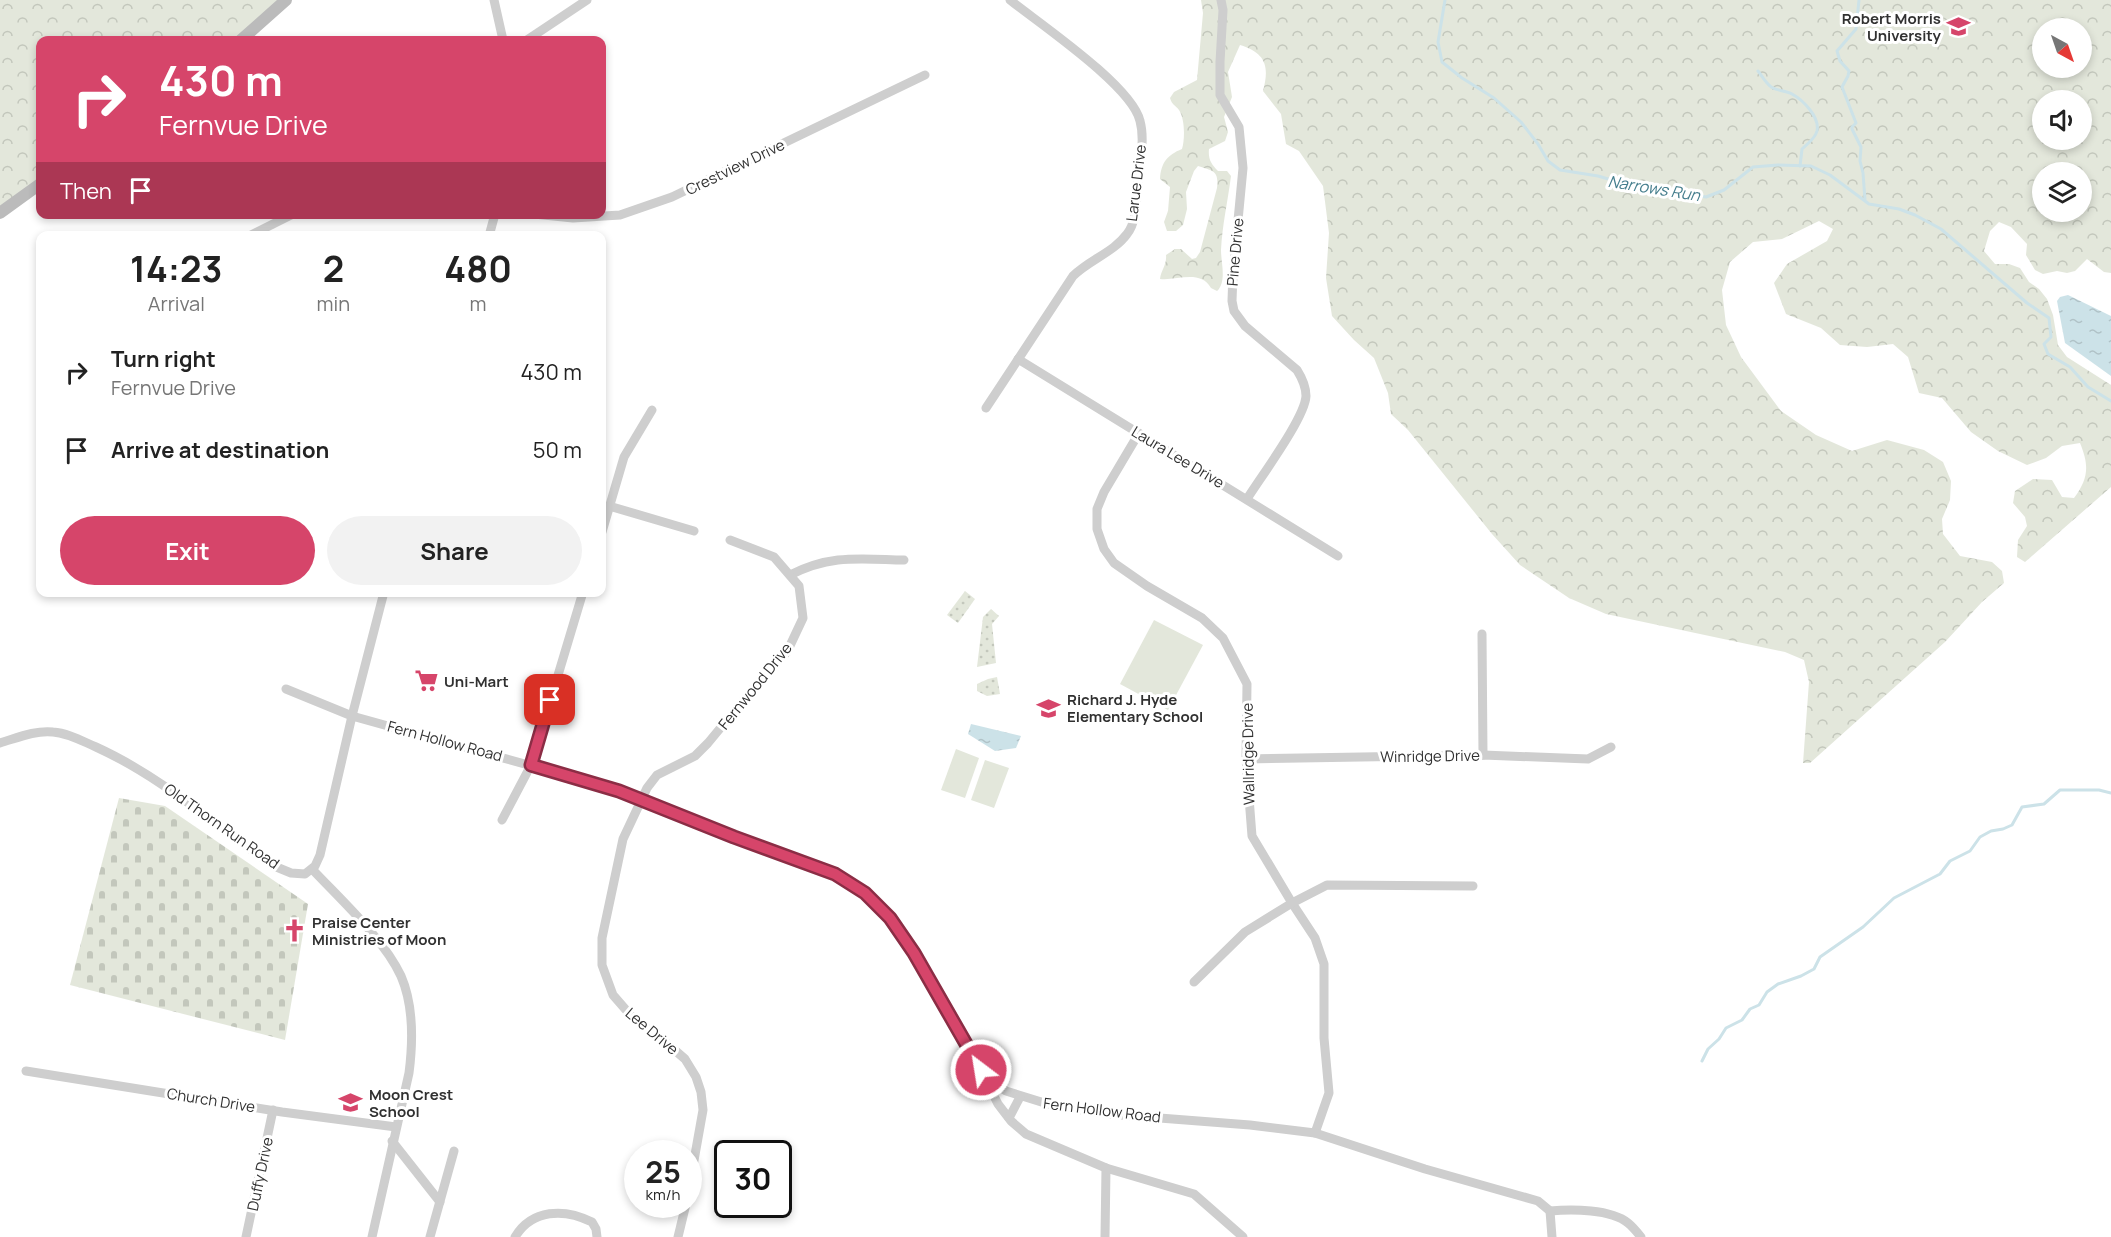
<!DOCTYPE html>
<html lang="en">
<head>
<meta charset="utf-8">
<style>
  :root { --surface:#fff; --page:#f2f2f2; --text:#222; --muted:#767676; --accent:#d6456a }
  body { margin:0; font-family:Manrope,sans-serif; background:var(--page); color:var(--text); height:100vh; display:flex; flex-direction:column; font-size:22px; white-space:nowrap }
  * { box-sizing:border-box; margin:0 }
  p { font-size:20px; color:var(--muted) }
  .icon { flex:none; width:33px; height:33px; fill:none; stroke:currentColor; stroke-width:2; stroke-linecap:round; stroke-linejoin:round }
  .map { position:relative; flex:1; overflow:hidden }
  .sheet { position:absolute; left:36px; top:231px; width:570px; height:366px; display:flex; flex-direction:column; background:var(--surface); border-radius:12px; box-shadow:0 3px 9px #0003 }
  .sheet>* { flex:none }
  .guide { position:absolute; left:36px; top:36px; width:570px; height:183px; border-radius:12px; box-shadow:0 3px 9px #0003; background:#d6456a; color:#fff; overflow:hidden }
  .needle { width:39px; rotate:140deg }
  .buttons { position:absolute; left:2032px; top:18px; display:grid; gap:12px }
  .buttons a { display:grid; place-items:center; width:60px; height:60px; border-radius:50%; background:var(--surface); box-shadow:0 3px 9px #0003; font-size:30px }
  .speed { position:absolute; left:624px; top:1140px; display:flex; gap:12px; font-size:30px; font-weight:700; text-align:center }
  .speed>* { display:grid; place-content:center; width:78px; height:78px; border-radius:50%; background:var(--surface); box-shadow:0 3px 9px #0003; line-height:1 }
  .speed small { font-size:15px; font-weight:400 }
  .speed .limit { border:3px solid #111; border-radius:9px; background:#fff; color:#111 }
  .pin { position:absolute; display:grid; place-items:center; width:51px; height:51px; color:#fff; margin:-26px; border-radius:12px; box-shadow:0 3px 9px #0006 }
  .me { position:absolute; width:66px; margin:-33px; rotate:329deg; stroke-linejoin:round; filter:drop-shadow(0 0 4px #0008) }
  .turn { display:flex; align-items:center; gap:21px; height:126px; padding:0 24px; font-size:27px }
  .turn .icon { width:78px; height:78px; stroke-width:2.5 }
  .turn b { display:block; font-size:42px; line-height:51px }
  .then { display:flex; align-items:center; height:57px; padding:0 24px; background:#0003; gap:12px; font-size:22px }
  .eta { display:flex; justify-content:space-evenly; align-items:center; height:102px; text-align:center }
  .eta b { font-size:36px; font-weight:700; line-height:42px }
  .action { display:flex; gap:12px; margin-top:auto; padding:12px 24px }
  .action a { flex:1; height:69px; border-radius:36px; background:var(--accent); color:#fff; font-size:24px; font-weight:700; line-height:69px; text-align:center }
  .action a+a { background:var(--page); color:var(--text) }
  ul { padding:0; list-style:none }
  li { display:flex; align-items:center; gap:18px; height:78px; padding:0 24px }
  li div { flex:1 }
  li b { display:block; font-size:22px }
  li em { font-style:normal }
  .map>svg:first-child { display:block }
  .forest { fill:url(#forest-crowns); fill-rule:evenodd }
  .cemetery { fill:url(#cemetery-stones) }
  .park { fill:url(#park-dots) }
  .pitch { fill:#e3e7db }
  .water { fill:url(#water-ripples) }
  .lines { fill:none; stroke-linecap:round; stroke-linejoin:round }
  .stream { stroke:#cce2e8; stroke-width:3 }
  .street { stroke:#cecece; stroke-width:9 }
  .secondary { stroke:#bbb; stroke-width:12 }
  .route-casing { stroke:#8b2d45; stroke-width:15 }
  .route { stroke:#d6456a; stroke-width:10 }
  .labels { text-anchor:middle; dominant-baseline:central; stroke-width:6; stroke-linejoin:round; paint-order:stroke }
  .poi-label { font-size:15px; font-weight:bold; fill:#313131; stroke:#fff; text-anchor:start }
  .street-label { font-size:15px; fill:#313131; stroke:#fff }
  .water-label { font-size:16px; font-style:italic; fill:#457e8d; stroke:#fff }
</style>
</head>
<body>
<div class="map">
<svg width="2111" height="1237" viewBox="0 0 2111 1237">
  <defs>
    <pattern id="forest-crowns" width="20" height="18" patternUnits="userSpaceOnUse" patternTransform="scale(1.5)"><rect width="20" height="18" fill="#e3e7db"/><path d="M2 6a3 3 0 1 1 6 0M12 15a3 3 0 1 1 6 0" fill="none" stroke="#c3c7bc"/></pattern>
    <pattern id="cemetery-stones" width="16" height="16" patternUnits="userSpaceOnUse" patternTransform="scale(1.5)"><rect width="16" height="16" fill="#e3e7db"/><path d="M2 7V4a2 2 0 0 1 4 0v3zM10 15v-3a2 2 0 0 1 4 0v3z" fill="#c3c7bc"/></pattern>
    <pattern id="park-dots" width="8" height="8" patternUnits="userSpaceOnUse" patternTransform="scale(1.5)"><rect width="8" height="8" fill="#e3e7db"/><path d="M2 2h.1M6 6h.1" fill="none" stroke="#c3c7bc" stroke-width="1.8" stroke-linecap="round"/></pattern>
    <pattern id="water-ripples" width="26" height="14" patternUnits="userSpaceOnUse" patternTransform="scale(1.5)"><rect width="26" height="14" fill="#cce2e8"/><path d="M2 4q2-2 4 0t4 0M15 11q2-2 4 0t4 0" fill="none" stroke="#b0c2c7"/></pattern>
  </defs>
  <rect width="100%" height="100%" fill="#fff"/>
  <g class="forest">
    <polygon points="0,0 286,0 241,40 40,40 40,184 0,213"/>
    <path d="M1201 0H2111V273L2104 272 2087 259 2075 271 2067 273 2057 271 2043 274 2035 270 2026 255 2027 244 2011 227 1999 222 1990 231 1984 251 1995 264H2009L2020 268 2029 282 2039 289 2047 299 2053 315 2058 345 2067 357 2111 385V487L2025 562 2017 557 2018 540 2027 526 2025 517 2013 503 2015 491 2033 479 2052 480 2062 497 2074 498C2089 478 2089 465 2080 443L2062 446 2046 458 2027 465 1998 451 1971 432 1942 398 1919 393 1908 357 1893 344 1867 347 1840 345 1821 328 1786 314 1774 283 1787 264 1827 241 1833 229 1819 221 1782 239 1753 242 1730 262 1722 290 1726 325 1741 357 1781 411 1816 435 1852 451 1887 440 1924 450 1943 462 1951 481 1950 500 1942 519 1943 534 1960 556 1992 562 2002 571 2004 583 1982 602 1945 642 1810 763H1803L1809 682 1804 660 1785 652 1606 614 1569 598 1520 565 1492 534 1408 430 1391 414 1388 393 1374 358 1354 340 1332 316 1326 278 1329 233 1323 186 1299 151 1286 144 1281 114 1263 91C1270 65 1265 53 1240 45L1228 72 1232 97 1224 117 1228 132 1225 141 1209 149C1208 159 1211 164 1218 171H1227L1231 176C1228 200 1222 226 1221 250 1221 263 1227 281 1217 291L1211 288C1200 269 1177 281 1160 279 1161 270 1167 265 1166 255L1175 249H1181L1192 259 1196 258 1200 252 1217 188C1219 171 1214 171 1198 166L1194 171 1186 192 1187 209 1183 225 1176 231H1167L1164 222 1168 211 1170 187 1160 179C1161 163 1167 155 1182 149 1185 139 1185 119 1179 110 1175 105 1172 105 1170 98L1174 92 1197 80 1203 13ZM2043 28H2082V68H2043ZM2043 100H2082V140H2043ZM2043 172H2082V212H2043Z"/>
  </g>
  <polygon class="cemetery" points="119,798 165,806 308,904 285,1040 70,985"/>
  <g class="park">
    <polygon points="965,591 975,599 958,623 947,615"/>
    <polygon points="991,609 999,616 992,624 996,663 977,667 983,617"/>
    <polygon points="997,677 1000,694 987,696 977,691 977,684 988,679"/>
  </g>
  <g class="pitch">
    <polygon points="1154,620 1203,645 1168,710 1120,684"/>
    <polygon points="956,749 979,758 965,798 941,790"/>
    <polygon points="985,760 1009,768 994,808 971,800"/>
  </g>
  <g class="water">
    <polygon points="2068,295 2111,316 2111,376 2065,343 2057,301 2060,297"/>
    <polygon points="971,724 1021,736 1016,748 995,751 968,734"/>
  </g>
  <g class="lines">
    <g class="stream">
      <polyline points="1445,0 1438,42 1442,62 1462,78 1494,98 1521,122 1538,144 1548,161 1560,170 1598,176 1639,188 1675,191 1706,197 1724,190 1753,167 1778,165 1811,166 1830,175 1869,204 1899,209 1915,215 1941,229 2027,303 2049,318 2051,337 2044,344 2048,354 2070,367 2088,387 2111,401"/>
      <polyline points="1859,0 1856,29 1837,51 1840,61 1849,71 1848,76 1842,87 1856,123 1852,127 1852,129 1861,147 1860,161 1863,173 1865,200"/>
      <path d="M1758 71C1762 76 1765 82 1770 86 1775 91 1785 90 1792 94 1803 100 1820 117 1817 131 1815 139 1807 144 1802 149L1800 166"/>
      <polyline points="1702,1061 1708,1049 1719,1039 1726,1028 1742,1020 1750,1009 1759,1005 1767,992 1778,984 1801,976 1814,969 1820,957 1863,927 1894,898 1940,874 1950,861 1970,851 1980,837 1991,831 2003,829 2012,825 2022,807 2044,804 2060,790 2099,790 2111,793"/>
    </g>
    <g class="street">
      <polyline points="494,0 503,40"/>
      <path d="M1221 0 1223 10 1220 62V95L1239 127 1243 168 1233 273 1232 301 1234 311 1245 326 1297 370C1302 378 1306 387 1306 396 1305 418 1260 478 1247 499"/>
      <polyline points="527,40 587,0"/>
      <polyline points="534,214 573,218 620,215 672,197 925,75"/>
      <polyline points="249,236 293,214"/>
      <polyline points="489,236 495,214"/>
      <polyline points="1018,359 1338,556"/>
      <path d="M986 408 1073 276C1089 260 1114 252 1127 234 1138 220 1136 197 1138 180 1140 161 1145 139 1140 121 1132 86 1040 24 1010 0"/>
      <polyline points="1139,433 1104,492 1097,509 1097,529 1104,549 1114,563 1147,586 1202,618 1223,638 1247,684 1246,759 1252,836 1292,903 1315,938 1324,964 1324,1038 1329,1093 1315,1133"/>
      <polyline points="609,506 694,531"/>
      <polyline points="602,532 624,457 652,410"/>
      <path d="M790 575C831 554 860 559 904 560"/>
      <polyline points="1482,634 1483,755"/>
      <path d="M286 689 352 716 611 788 752 844 835 874 865 893 890 918 914 953 981 1070 994 1083 1006 1091 1051 1105 1108 1114 1250 1125 1315 1133 1425 1169 1538 1201 1550 1211C1572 1209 1611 1209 1628 1223 1633 1227 1637 1232 1641 1237"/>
      <path d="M0 743C17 738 35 730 53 732 68 733 82 741 96 747 162 777 215 825 274 866L291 873 305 874 315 866 320 855 352 716 384 592"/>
      <polyline points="1246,759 1483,755 1588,759 1611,747"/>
      <polyline points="502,820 531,765 583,592"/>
      <path d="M312 869C340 899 384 939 401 976 414 1006 413 1042 409 1073L372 1237"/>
      <polyline points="1194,982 1245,932 1292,903 1327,885 1473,886"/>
      <polyline points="26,1071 282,1112 396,1127"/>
      <polyline points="988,1078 991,1090 998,1104 1011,1121 1026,1134 1106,1168 1194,1194 1243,1237"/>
      <polyline points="1009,1118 1020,1097"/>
      <polyline points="392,1141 440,1202"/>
      <polyline points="688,1194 703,1110 701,1092 696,1077 685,1059 662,1039 633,1018 613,995 602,965 602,938 623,839 647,788 657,775 695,756 708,743 751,691 787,652 803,618 799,586 774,557 730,540"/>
      <polyline points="1550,1211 1552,1237"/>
      <polyline points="246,1237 273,1110"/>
      <polyline points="430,1237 454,1151"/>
      <path d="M515 1237C532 1209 564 1208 592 1222L596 1229 597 1237"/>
      <polyline points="678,1237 686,1204"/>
      <polyline points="1105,1237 1106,1168"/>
    </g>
    <g class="secondary">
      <polyline points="241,40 286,0"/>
      <polyline points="0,213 40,184"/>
    </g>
  </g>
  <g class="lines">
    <defs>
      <polyline id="route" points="550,700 531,765 619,791 734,837 835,874 865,893 890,918 914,953 981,1070"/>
    </defs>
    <use href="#route" class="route-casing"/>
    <use href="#route" class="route"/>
  </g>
  <defs>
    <symbol id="university-bare" viewBox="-9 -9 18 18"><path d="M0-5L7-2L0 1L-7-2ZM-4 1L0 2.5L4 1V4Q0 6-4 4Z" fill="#d6456a" stroke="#fff" stroke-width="2.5" paint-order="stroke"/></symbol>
    <symbol id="supermarket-bare" viewBox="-9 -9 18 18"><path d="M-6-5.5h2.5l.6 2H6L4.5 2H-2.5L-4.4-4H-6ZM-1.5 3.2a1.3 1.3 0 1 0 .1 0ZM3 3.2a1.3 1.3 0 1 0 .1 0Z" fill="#d6456a" stroke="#fff" stroke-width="2.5" paint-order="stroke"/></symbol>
    <symbol id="school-bare" viewBox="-9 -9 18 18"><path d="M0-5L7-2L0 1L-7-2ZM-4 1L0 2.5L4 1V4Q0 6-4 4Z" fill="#d6456a" stroke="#fff" stroke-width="2.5" paint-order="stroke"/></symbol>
    <symbol id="church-bare" viewBox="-9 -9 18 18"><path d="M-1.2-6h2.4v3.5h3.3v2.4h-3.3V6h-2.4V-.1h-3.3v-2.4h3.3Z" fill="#d6456a" stroke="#fff" stroke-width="2.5" paint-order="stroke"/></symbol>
  </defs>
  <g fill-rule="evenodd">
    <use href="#university-bare" x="1942" y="10" width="33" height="33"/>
    <use href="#supermarket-bare" x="410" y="664" width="33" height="33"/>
    <use href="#school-bare" x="1032" y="692" width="33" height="33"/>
    <use href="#church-bare" x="278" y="914" width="33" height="33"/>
    <use href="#school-bare" x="334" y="1086" width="33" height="33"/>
  </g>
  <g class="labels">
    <g class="poi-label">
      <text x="1941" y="18" text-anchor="end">Robert Morris<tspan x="1941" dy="17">University</tspan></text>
      <text x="444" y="681">Uni-Mart</text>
      <text x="1067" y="699">Richard J. Hyde<tspan x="1067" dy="17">Elementary School</tspan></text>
      <text x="312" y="922">Praise Center<tspan x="312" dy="17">Ministries of Moon</tspan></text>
      <text x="369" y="1094">Moon Crest<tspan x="369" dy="17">School</tspan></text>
    </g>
    <g class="street-label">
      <text transform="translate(735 167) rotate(-26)">Crestview Drive</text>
      <text transform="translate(1136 183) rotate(-83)">Larue Drive</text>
      <text transform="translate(1235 252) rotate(-85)">Pine Drive</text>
      <text transform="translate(1178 457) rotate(31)">Laura Lee Drive</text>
      <text transform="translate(755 686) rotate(-51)">Fernwood Drive</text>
      <text transform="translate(445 741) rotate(15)">Fern Hollow Road</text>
      <text transform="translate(1248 754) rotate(-91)">Wallridge Drive</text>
      <text transform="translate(1430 756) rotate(-1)">Winridge Drive</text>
      <text transform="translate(222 826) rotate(35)">Old Thorn Run Road</text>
      <text transform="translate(652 1031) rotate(40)">Lee Drive</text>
      <text transform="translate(211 1100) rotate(9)">Church Drive</text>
      <text transform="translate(1102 1110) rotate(7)">Fern Hollow Road</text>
      <text transform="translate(260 1174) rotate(-78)">Duffy Drive</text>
    </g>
    <g class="water-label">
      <text transform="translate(1654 188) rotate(9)">Narrows Run</text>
    </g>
  </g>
</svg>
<div class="buttons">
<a><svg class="needle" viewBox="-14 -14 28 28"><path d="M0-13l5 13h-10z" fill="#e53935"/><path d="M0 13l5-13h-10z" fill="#767676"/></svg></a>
<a><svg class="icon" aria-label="sound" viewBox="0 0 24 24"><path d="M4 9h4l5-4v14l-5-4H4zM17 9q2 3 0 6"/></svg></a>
<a><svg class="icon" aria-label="layers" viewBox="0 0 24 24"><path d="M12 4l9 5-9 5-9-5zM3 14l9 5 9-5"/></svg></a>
</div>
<div class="speed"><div>25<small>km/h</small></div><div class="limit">30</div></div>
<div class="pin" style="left:550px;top:700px;background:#d93025"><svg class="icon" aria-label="arrive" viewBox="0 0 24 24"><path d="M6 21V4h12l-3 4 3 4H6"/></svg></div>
<svg class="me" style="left:981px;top:1070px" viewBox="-20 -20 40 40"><circle r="17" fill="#d6456a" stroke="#fff" stroke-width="3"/><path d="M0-11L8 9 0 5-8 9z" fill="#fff"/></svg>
<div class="guide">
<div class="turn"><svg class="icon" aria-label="right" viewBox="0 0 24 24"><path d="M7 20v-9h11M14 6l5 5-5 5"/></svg><div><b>430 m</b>Fernvue Drive</div></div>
<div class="then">Then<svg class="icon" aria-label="arrive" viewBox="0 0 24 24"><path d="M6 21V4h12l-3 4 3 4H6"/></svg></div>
</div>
<section class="sheet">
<div class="eta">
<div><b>14:23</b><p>Arrival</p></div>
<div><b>2</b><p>min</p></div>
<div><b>480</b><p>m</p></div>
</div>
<ul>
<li><svg class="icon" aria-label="right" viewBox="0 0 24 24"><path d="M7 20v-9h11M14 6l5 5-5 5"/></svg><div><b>Turn right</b><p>Fernvue Drive</p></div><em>430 m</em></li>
<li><svg class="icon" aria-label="arrive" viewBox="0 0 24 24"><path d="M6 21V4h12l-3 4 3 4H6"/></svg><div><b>Arrive at destination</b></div><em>50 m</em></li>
</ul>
<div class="action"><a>Exit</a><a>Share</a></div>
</section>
</div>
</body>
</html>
